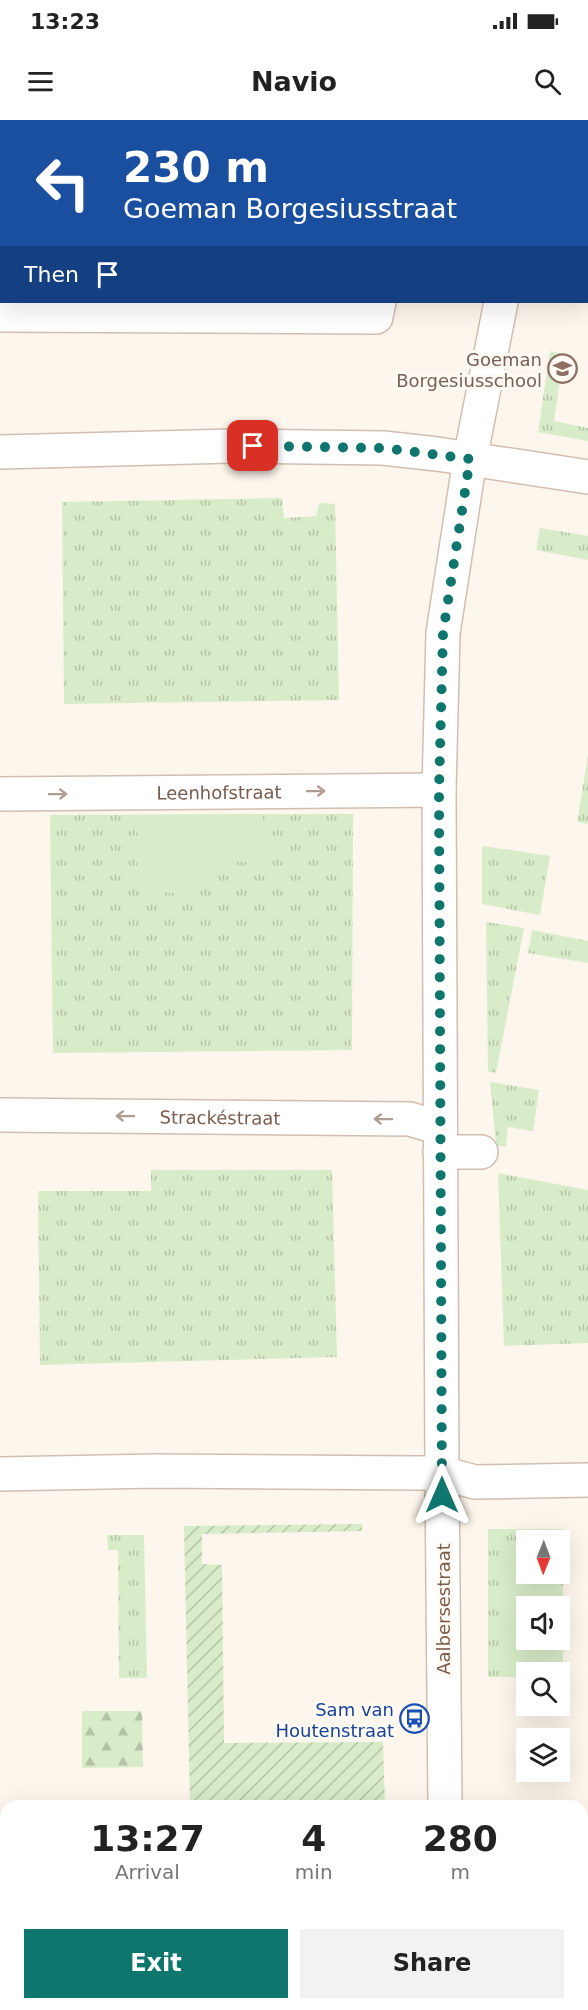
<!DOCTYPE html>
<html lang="en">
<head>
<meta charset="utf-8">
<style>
  :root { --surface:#fff; --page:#f2f2f2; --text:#222; --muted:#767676; --accent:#0f766e }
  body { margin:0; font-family:"DejaVu Sans",sans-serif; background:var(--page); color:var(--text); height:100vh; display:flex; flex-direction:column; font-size:22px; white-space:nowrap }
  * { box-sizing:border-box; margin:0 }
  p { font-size:20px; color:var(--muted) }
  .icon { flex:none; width:33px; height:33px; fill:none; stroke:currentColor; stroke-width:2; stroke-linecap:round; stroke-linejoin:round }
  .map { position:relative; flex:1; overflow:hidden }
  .drawer { position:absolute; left:0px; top:1680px; width:588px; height:210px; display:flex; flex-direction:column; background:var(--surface); border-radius:18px 18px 0 0; box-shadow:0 6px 24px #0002 }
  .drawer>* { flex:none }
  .guide { position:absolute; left:0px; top:0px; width:588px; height:183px; box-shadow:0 6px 24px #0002; background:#1a4fa0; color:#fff; overflow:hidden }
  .needle { width:39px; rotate:181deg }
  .buttons { position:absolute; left:516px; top:1410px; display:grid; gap:12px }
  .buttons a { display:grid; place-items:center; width:54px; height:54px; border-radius:0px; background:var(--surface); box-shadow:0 6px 24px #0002; font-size:30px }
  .pin { position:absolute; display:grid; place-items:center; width:51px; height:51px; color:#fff; margin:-26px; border-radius:12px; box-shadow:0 3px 9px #0006 }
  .me { position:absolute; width:66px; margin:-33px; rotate:0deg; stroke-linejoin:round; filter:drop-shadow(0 0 4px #0008) }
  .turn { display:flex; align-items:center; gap:21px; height:126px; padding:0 24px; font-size:27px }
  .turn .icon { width:78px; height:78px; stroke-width:2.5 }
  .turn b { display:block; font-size:42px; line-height:51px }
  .then { display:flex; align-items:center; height:57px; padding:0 24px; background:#0003; gap:12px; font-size:22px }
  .eta { display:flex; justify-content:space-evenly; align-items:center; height:102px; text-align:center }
  .eta b { font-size:36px; font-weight:700; line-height:42px }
  .button { display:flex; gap:12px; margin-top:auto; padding:12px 24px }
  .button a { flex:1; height:69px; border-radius:0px; background:var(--accent); color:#fff; font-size:24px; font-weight:700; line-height:69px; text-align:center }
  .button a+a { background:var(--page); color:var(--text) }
  .status { display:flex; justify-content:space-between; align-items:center; height:42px; padding:0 30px; background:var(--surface); direction:ltr }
  .status svg { height:16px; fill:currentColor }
  header { display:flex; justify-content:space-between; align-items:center; height:78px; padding:0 24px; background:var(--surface); font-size:27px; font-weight:700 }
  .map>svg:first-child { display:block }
  .grass { fill:url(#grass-tufts); fill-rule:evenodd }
  .forest { fill:url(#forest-firs) }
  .park { fill:#d8ecc9 }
  .garden { fill:url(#garden-furrows) }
  .water { fill:#bfe3e8; stroke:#a5d3da; stroke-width:1.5 }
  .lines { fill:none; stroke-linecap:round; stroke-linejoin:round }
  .minor-casing { stroke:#d1beb0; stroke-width:36 }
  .minor { stroke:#fff; stroke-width:33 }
  .oneway { stroke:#af9d94 }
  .route { stroke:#0f766e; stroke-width:10; stroke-dasharray:0 18 }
  .labels { text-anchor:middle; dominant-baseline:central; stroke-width:6; stroke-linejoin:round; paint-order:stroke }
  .education-label { font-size:18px; fill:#785e54; stroke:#fffaf3; text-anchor:end }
  .street-label { font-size:18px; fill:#7a5c4d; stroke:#fffaf3 }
  .transit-label { font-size:18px; fill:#164399; stroke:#fffaf3; text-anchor:end }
</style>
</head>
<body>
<div class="status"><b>13:23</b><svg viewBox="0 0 49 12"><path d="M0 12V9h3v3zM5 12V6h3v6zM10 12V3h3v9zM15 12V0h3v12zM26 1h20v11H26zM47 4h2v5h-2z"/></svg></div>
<header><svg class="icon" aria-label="menu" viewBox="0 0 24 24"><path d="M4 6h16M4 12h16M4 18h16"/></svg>Navio<svg class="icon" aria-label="search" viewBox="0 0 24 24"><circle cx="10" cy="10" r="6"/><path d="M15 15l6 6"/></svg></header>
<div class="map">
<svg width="588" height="1890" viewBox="0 0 588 1890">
  <defs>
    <pattern id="grass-tufts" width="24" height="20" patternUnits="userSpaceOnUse" patternTransform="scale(1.5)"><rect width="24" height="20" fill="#d8ecc9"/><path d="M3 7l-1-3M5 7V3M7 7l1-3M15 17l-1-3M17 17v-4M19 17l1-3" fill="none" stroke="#b4c2a5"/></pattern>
    <pattern id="forest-firs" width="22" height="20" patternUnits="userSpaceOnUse" patternTransform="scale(1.5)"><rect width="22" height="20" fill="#d8ecc9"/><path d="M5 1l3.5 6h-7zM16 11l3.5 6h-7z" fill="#b4c2a5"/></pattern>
    <pattern id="garden-furrows" width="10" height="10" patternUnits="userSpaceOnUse" patternTransform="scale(1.5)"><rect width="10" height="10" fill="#d8ecc9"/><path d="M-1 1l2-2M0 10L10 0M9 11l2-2" fill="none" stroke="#b4c2a5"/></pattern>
  </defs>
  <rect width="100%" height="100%" fill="#fdf6ec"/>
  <g class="grass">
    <polygon points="0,0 75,0 75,2 2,2 2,177 0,177"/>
    <polygon points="550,231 564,234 554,301 588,308 588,321 538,312"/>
    <polygon points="282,378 284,398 316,396 319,383 335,384 339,580 64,584 62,382"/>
    <polygon points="540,408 588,416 588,440 536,430"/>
    <polygon points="588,636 588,704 577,702"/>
    <polygon points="353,694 352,930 53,933 50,695"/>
    <polygon points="482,726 550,736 540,795 482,784"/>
    <polygon points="486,802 524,808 496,953 488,951"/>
    <polygon points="532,810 588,821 588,843 528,833"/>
    <polygon points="490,962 539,970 533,1011 508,1007 506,1027 496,1025"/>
    <polygon points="151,1050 332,1050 337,1237 40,1245 38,1071 151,1071"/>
    <polygon points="498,1053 588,1070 588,1223 504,1226"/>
    <path d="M488 1409H563V1557H560V1552H526V1557H488ZM526 1420H560V1454H526ZM526 1486H560V1520H526Z"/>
    <polygon points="107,1415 144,1415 147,1558 119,1558 118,1430 108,1430"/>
    <polygon points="582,1872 588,1872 588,1890 502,1890 502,1884 582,1884"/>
    <polygon points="0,1882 6,1882 6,1884 373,1884 374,1890 0,1890"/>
  </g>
  <polygon class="forest" points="82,1591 142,1591 143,1647 82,1648"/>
  <g class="park">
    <path d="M263 694 265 742H212C211 746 210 752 208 756 195 779 147 780 139 751 135 736 138 711 138 695Z"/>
    <polygon points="526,1431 526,1454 554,1454 554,1486 526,1486 526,1520 554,1520 553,1550 500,1550 500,1448 509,1438"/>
  </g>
  <polygon class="garden" points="362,1404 362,1411 202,1414 202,1444 222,1445 224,1623 383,1622 385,1686 190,1686 184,1406"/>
  <g class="water">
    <rect x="582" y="1771" width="6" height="101"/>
    <rect x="0" y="1786" width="6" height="96"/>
  </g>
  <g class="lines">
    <defs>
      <g id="minor">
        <polyline points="375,0 385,2"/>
        <polyline points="410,2 410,0"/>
        <polyline points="535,2 535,0"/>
        <polyline points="586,28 588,28"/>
        <polyline points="0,195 376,197 379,182"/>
        <polyline points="0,332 232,326 383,328 437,334 588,357"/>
        <path id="s1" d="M0 674 439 670"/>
        <path id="s2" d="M0 995 410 999 440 1008"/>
        <polyline points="440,1032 481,1032"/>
        <polyline points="0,1354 157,1351 413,1353 442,1353 475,1362 588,1360"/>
        <polyline points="445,1686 442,1353 439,670 443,513 470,339 501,182"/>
        <polyline points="448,1884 448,1890"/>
      </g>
    </defs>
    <use href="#minor" class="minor-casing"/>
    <use href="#minor" class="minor"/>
  </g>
  <defs><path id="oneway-shaft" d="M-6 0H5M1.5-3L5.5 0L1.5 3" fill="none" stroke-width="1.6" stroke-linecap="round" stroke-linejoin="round" transform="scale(1.5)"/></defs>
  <g class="oneway">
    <use href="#oneway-shaft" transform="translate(316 671) rotate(-1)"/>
    <use href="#oneway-shaft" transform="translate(58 674) rotate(-1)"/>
    <use href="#oneway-shaft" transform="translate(125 996) rotate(-179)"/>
    <use href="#oneway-shaft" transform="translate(383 999) rotate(-179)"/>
  </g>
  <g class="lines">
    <polyline class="route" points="253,326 383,328 470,339 443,513 439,670 442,1375"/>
  </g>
  <defs>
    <symbol id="school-ring" viewBox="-11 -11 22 22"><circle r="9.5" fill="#fffaf3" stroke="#8d6e63" stroke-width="1.5"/><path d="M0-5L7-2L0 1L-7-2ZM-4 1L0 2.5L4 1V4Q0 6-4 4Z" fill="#8d6e63"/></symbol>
    <symbol id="bus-ring" viewBox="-11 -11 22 22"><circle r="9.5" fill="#fffaf3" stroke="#1a4fb4" stroke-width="1.5"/><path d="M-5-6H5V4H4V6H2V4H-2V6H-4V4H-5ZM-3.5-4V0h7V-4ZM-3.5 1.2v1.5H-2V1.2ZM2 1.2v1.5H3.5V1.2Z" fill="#1a4fb4"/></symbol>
  </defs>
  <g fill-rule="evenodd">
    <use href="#school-ring" x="546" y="232" width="33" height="33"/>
    <use href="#bus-ring" x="398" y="1582" width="33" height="33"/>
  </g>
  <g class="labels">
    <g class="education-label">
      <text x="542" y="239">Goeman<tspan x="542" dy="21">Borgesiusschool</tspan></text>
    </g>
    <g class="street-label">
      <text stroke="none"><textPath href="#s1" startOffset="219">Leenhofstraat</textPath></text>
      <text stroke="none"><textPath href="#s2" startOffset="220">Strackéstraat</textPath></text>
      <text transform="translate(443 1489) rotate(-90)">Aalbersestraat</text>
    </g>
    <g class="transit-label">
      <text x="394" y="1589">Sam van<tspan x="394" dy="21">Houtenstraat</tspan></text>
    </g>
  </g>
</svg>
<div class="buttons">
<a><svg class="needle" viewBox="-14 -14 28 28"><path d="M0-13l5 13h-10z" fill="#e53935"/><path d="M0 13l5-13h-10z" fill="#767676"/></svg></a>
<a><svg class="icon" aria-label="sound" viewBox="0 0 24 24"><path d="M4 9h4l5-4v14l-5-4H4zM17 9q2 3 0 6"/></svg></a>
<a><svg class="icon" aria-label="search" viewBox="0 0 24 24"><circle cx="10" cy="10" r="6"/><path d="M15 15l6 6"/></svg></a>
<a><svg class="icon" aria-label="layers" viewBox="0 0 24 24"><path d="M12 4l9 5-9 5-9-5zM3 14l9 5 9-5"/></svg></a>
</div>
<div class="pin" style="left:253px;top:326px;background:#d93025"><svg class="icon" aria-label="arrive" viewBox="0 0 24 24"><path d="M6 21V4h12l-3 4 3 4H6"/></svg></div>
<svg class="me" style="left:442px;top:1375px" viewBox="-20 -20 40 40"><path d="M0-17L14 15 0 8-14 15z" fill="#0f766e" stroke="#fff" stroke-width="4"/></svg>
<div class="guide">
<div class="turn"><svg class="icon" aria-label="left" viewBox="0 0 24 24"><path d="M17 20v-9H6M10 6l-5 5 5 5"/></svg><div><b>230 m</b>Goeman Borgesiusstraat</div></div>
<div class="then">Then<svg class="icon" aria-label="arrive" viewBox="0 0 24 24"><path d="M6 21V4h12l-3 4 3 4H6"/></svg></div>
</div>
<section class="drawer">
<div class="eta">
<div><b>13:27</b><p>Arrival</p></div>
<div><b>4</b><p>min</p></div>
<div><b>280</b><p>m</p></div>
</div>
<div class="button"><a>Exit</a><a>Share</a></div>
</section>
</div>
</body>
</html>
